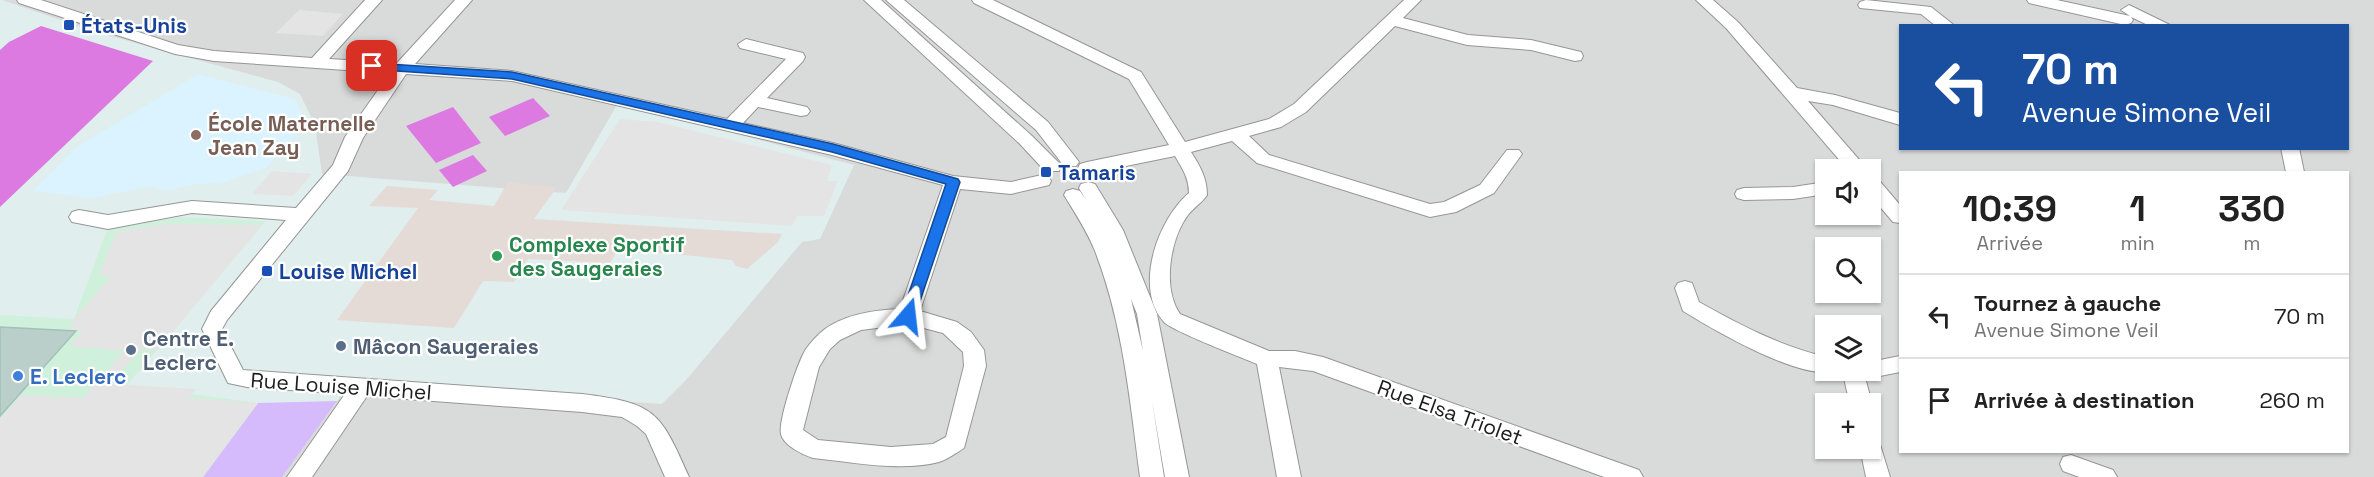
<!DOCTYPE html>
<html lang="fr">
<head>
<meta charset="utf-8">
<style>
  :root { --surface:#fff; --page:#f2f2f2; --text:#222; --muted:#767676; --line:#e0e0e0 }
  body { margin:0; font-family:"Space Grotesk",sans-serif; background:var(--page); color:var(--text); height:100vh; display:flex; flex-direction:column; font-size:22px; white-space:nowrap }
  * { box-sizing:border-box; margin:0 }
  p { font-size:20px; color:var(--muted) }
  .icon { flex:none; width:33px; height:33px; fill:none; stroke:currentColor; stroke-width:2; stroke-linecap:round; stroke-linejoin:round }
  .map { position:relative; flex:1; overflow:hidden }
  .panel { position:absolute; left:1899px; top:171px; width:450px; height:282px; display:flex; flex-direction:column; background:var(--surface); border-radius:0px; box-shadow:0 2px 4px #0004 }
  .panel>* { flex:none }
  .hud { position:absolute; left:1899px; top:24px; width:450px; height:126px; border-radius:0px; box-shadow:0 2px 4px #0004; background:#1a4fa0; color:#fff; overflow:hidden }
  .controls { position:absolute; left:1815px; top:159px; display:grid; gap:12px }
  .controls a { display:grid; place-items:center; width:66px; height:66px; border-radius:0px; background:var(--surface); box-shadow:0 2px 4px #0004; font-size:30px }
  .pin { position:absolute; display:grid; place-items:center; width:51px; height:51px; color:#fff; margin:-26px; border-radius:12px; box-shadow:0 3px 9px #0006 }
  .me { position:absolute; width:66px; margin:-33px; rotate:17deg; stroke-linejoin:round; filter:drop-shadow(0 0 4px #0008) }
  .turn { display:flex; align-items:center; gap:21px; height:126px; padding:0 24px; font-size:27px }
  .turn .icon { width:78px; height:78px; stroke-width:2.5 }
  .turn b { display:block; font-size:42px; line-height:51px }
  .eta { display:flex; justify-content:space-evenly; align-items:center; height:102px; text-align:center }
  .eta b { font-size:36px; font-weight:700; line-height:42px }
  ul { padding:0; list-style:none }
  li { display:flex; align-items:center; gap:18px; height:84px; padding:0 24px; border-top:2px solid var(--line) }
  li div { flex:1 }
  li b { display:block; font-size:22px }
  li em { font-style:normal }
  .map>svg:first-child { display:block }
  .residential { fill:#d9dada; fill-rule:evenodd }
  .commercial { fill:#cff1db }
  .education { fill:#daf3ff }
  .park { fill:#d5bbfc }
  .pitch { fill:#dc7ae2 }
  .parking { fill:#e4e4e4 }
  .plaza { fill:#e4dad6 }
  .building { fill:#baceca; stroke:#a3c1ba; stroke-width:1.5 }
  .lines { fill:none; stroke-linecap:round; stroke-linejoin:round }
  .minor-casing { stroke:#969696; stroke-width:2 }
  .minor { fill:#fff; fill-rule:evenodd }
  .route { fill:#1a73e8; stroke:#114b97; stroke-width:1.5 }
  .transit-dot { fill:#1a4fb4; stroke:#fff; stroke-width:2 }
  .education-dot { fill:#8d6e63; stroke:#fff; stroke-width:2 }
  .leisure-dot { fill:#2e9e5b; stroke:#fff; stroke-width:2 }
  .service-dot { fill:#5c6f8a; stroke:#fff; stroke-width:2 }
  .shop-dot { fill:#3f7fe0; stroke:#fff; stroke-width:2 }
  .labels { text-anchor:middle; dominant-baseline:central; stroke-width:4.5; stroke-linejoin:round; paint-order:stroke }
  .transit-label { font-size:21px; font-weight:bold; fill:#164399; stroke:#fff; text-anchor:start }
  .education-label { font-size:21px; font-weight:bold; fill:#785e54; stroke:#fff; text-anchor:start }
  .leisure-label { font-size:21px; font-weight:bold; fill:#27864d; stroke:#fff; text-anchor:start }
  .service-label { font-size:21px; font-weight:bold; fill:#4e5e75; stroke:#fff; text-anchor:start }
  .shop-label { font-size:21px; font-weight:bold; fill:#366cbe; stroke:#fff; text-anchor:start }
  .street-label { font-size:21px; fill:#1c1c1c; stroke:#fff }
</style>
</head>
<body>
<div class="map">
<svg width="2374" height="477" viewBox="0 0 2374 477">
  <rect width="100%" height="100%" fill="#e1eeee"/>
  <path class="residential" d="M2 0H2374V477H282L350 383 662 404 687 379 802 242 820 239 854 165 618 103 566 193 322 174 315 125 300 94 278 82 96 32ZM1900 26H2348V148H1900ZM1826 170H1870V214H1826ZM1900 172H2348V452H1900ZM1826 248H1870V292H1826ZM1826 326H1870V370H1826ZM1826 404H1870V448H1826Z"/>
  <polygon class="commercial" points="181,217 266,221 127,385 258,403 203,477 0,477 0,315 74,319 107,230"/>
  <polygon class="education" points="198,74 295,99 306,123 266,168 222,183 198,184 162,191 152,186 93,198 33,191 77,147"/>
  <polygon class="park" points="337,401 282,477 203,477 258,403"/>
  <g class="pitch">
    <polygon points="41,26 153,61 0,207 0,50 9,42"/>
    <polygon points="533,98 550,116 505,136 489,117"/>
    <polygon points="453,107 481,143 436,163 406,126"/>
    <polygon points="473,155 487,171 453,187 439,170"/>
  </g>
  <g class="parking">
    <polygon points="299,10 343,14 323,36 276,33"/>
    <polygon points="620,119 658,122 832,165 827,181 838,181 824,216 797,216 792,226 561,210"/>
    <polygon points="272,171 312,174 293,196 252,194"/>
    <polygon points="169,224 262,225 157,351 141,349 110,384 196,389 189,398 258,403 203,477 0,477 0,419 21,395 83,398 124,351 70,346 83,330 69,329 76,316 111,277 99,275 117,231"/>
  </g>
  <polygon class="plaza" points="508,182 557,187 534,219 782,234 778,242 747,269 736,266 732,260 664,253 616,253 610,263 528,259 514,282 483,281 454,328 337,320 418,208 369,206 387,186 438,190 429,200 494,206"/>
  <polygon class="building" points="0,327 76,331 0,416"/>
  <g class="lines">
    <defs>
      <g id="minor">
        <path d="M17 0H41L178 45 214 51 312 58 365 0H382L329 59 397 63 455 0H472L415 64 512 71 727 119 786 59 740 48 738 44 746 39 803 53 805 57 803 61 767 98 807 107 810 111 807 115 801 116 758 107 743 123 833 143 953 176 1011 182 1042 175 1049 177 1051 181 1049 185 1011 194 960 189 920 311 957 322 971 332 984 350 986 366 964 448C956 453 948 459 939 462 900 472 853 462 813 458 803 455 783 445 781 434 778 421 798 361 806 349 811 342 817 335 825 329 846 314 875 310 900 309L943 185 832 155 512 81 406 74 363 138 348 171 227 320 222 329 243 370 582 394C655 403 660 411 689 477H665L646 434 637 426 622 417 582 412 367 396 312 477H287L345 394 247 387 228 383 202 329 211 311 286 220 192 213 108 229 72 222 69 217 72 212 79 210 108 215 192 201 296 208 333 165 345 137 390 73 214 61 175 54 19 3ZM908 324 943 333 963 352 964 366 946 437 933 444 891 447 818 440 803 430 819 367 830 349 840 340 861 330Z"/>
        <polygon points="864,0 881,0 1032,136 1059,163 1061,167 1059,171 1045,171 1020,144"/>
        <polygon points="886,0 904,0 1048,122 1076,158 1079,162 1076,166 1064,166 1036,130"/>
        <path d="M972 0H993L1141 72 1185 142 1269 119 1294 104 1404 0H1421L1403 18 1468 35 1531 40 1581 52 1583 56 1581 60 1575 61 1531 50 1467 45 1395 26 1306 112 1281 127 1249 136 1269 155 1430 204 1444 202 1480 185 1507 150H1519L1522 154 1494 193 1456 212 1430 217 1257 163 1232 141 1191 152C1200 166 1207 178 1207 195 1202 203 1194 207 1188 215 1170 239 1162 288 1180 314L1269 351H1295L1323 357 1639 470 1643 477H1604L1313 371 1279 367 1301 477H1277L1257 364C1241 357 1172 331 1164 322 1133 288 1158 219 1189 193 1189 178 1182 168 1175 156L1087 174 1080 172 1078 168 1080 164 1087 162 1169 145 1129 79 974 3Z"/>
        <polygon points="1696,0 1713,0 1738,22 1797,88 1835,95 1900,113 1900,125 1833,105 1808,101 1868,170 1848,170 1726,28"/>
        <polygon points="1866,0 1931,7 1955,26 1936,26 1921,14 1860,8 1858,5 1860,2"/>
        <polygon points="2027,0 2057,0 2130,16 2121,10 2129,5 2172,26 2150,26 2131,17 2133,20 2131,23 2125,25 2029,3"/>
        <polygon points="2281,148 2299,148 2304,172 2286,172"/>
        <polygon points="1870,176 1877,178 1900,205 1900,223 1893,222 1870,195"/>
        <path d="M1088 182 1095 184 1123 230 1157 314 1189 477H1165L1152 401 1164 477H1140C1130 401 1123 323 1095 251 1087 231 1075 213 1064 195L1066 191 1073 189 1080 191 1086 200 1079 188 1081 184ZM1131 299 1137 314 1143 351Z"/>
        <polygon points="1826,182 1826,194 1793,199 1744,200 1737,198 1735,194 1737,190 1744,188 1793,187"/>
        <path d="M1685 281 1692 283 1699 302C1740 325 1780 346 1826 357V370L1834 371C1801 381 1712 329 1683 311L1675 288 1678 283Z"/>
        <polygon points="1900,356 1900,372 1870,378 1865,377 1872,404 1870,407 1870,404 1850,404 1842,370 1870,370 1870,362"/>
        <polygon points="1870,435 1878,438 1890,477 1866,477 1860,448 1870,448"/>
        <polygon points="2071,455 2113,470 2117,477 2079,477 2063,471 2060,464 2063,457"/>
      </g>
    </defs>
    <use href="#minor" class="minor-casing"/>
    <use href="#minor" class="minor"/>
  </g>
  <polygon class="route" points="372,63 512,72 833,144 958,179 960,182 915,316 908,322 901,316 946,184 832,152 512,79 368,69 366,66"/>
  <g class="transit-dot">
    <rect x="63" y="19" width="12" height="12" rx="3"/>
    <rect x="1040" y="166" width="12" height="12" rx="3"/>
    <rect x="261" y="265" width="12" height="12" rx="3"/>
  </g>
  <circle class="education-dot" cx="196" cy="135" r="6"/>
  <circle class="leisure-dot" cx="497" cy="256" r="6"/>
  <g class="service-dot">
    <circle cx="341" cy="346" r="6"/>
    <circle cx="131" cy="350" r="6"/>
  </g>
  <circle class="shop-dot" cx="18" cy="376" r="6"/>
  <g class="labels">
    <g class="transit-label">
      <text x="81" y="25">États-Unis</text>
      <text x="1058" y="172">Tamaris</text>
      <text x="279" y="271">Louise Michel</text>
    </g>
    <g class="education-label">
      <text x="208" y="123">École Maternelle<tspan x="208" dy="24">Jean Zay</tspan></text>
    </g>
    <g class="leisure-label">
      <text x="509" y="244">Complexe Sportif<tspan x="509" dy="24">des Saugeraies</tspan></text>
    </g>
    <g class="service-label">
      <text x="143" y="338">Centre E.<tspan x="143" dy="24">Leclerc</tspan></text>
      <text x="353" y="346">Mâcon Saugeraies</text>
    </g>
    <g class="shop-label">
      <text x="30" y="376">E. Leclerc</text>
    </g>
    <g class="street-label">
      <text transform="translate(341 386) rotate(4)">Rue Louise Michel</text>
      <text transform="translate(1450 412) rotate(20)">Rue Elsa Triolet</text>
    </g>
  </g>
</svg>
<div class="controls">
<a><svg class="icon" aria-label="sound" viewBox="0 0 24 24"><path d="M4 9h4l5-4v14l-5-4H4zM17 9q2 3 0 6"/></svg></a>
<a><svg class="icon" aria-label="search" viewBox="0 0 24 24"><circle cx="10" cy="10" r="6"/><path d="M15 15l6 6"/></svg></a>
<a><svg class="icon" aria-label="layers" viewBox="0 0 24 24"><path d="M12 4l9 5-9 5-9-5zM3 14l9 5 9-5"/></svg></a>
<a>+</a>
</div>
<div class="pin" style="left:372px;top:66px;background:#d93025"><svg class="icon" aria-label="arrive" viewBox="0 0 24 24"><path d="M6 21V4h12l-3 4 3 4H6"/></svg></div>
<svg class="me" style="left:908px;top:316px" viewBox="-20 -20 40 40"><path d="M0-17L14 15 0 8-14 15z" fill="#1a73e8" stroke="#fff" stroke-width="4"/></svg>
<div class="hud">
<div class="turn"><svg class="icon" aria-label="left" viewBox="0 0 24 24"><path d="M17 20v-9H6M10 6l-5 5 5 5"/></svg><div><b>70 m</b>Avenue Simone Veil</div></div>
</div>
<section class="panel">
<div class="eta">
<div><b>10:39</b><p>Arrivée</p></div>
<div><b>1</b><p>min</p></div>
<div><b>330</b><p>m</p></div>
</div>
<ul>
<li><svg class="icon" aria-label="left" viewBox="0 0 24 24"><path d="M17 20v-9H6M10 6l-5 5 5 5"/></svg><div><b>Tournez à gauche</b><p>Avenue Simone Veil</p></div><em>70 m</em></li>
<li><svg class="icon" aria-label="arrive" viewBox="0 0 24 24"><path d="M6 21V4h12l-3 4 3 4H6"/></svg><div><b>Arrivée à destination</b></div><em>260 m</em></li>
</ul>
</section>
</div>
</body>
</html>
